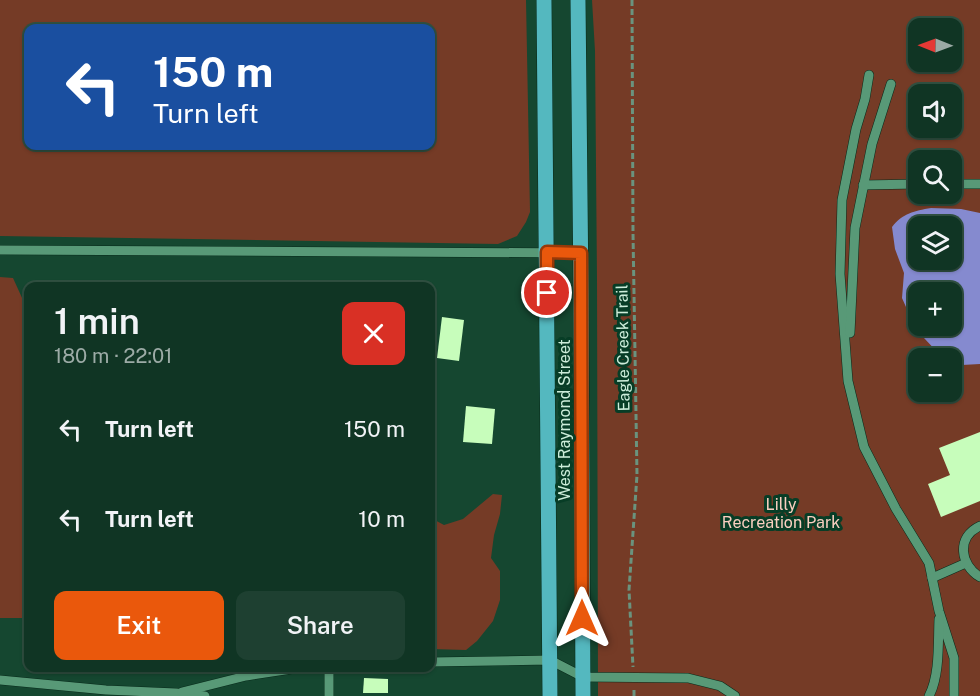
<!DOCTYPE html>
<html lang="en">
<head>
<meta charset="utf-8">
<style>
  :root { --surface:#103524; --page:#1e4031; --text:#f1f3f6; --muted:#9caba6; --line:#305041; --accent:#ea580c }
  body { margin:0; font-family:"Public Sans",sans-serif; background:var(--page); color:var(--text); height:100vh; display:flex; flex-direction:column; font-size:22px; white-space:nowrap }
  * { box-sizing:border-box; margin:0 }
  p { font-size:20px; color:var(--muted) }
  .icon { flex:none; width:33px; height:33px; fill:none; stroke:currentColor; stroke-width:2; stroke-linecap:round; stroke-linejoin:round }
  .map { position:relative; flex:1; overflow:hidden }
  .sheet { position:absolute; left:24px; top:282px; width:411px; height:390px; display:flex; flex-direction:column; background:var(--surface); border-radius:12px; box-shadow:0 2px 4px #0004,0 0 0 2px var(--line) }
  .sheet>* { flex:none }
  .top-card { position:absolute; left:24px; top:24px; width:411px; height:126px; border-radius:12px; box-shadow:0 2px 4px #0004,0 0 0 2px var(--line); background:#1a4fa0; color:#fff; overflow:hidden }
  .needle { width:39px; rotate:271deg }
  .fabs { position:absolute; left:908px; top:18px; display:grid; gap:12px }
  .fabs a { display:grid; place-items:center; width:54px; height:54px; border-radius:12px; background:var(--surface); box-shadow:0 2px 4px #0004,0 0 0 2px var(--line); font-size:30px }
  .pin { position:absolute; display:grid; place-items:center; width:51px; height:51px; color:#fff; margin:-26px; border:3px solid #fff; border-radius:50%; box-shadow:0 2px 6px #0007 }
  .me { position:absolute; width:66px; margin:-33px; rotate:0deg; stroke-linejoin:round; filter:drop-shadow(0 0 4px #0008) }
  .turn { display:flex; align-items:center; gap:21px; height:126px; padding:0 30px; font-size:27px }
  .turn .icon { width:78px; height:78px; stroke-width:2.5 }
  .turn b { display:block; font-size:42px; line-height:51px }
  .round { display:grid; place-items:center; flex:none; width:63px; height:63px; border-radius:12px; background:var(--page) }
  .summary { display:flex; align-items:center; justify-content:space-between; height:102px; padding:0 30px }
  h1 { font-size:36px; font-weight:600; line-height:45px }
  .primary-button { display:flex; gap:12px; margin-top:auto; padding:12px 30px }
  .primary-button a { flex:1; height:69px; border-radius:12px; background:var(--accent); color:#fff; font-size:24px; font-weight:600; line-height:69px; text-align:center }
  .primary-button a+a { background:var(--page); color:var(--text) }
  ul { padding:0; list-style:none }
  li { display:flex; align-items:center; gap:18px; height:90px; padding:0 30px }
  li div { flex:1 }
  li b { display:block; font-size:22px }
  li em { font-style:normal }
  .map>svg:first-child { display:block }
  .green { fill:#753b26; fill-rule:evenodd }
  .water { fill:#858acf; fill-rule:evenodd }
  .building { fill:#c7fdbb }
  .lines { fill:none; stroke-linecap:round; stroke-linejoin:round }
  .lane-casing { stroke:#082b1b; stroke-width:10 }
  .primary-casing { stroke:#082b1b; stroke-width:16 }
  .path { stroke:#6a937e; stroke-width:3; stroke-dasharray:6 3; stroke-linecap:butt }
  .lane { stroke:#589977; stroke-width:9 }
  .primary { stroke:#54b8bf; stroke-width:15 }
  .route-casing { stroke:#983908; stroke-width:15 }
  .route { stroke:#ea580c; stroke-width:10 }
  .labels { text-anchor:middle; dominant-baseline:central; stroke-width:6; stroke-linejoin:round; paint-order:stroke }
  .street-label { font-size:16px; fill:#cdedda; stroke:#073d26 }
  .park-label { font-size:16px; fill:#facfc0; stroke:#073d26 }
</style>
</head>
<body>
<div class="map">
<svg width="980" height="696" viewBox="0 0 980 696">
  <rect width="100%" height="100%" fill="#154730"/>
  <g class="green">
    <path d="M0 0H526L530 212 526 222 517 236 498 244 0 236ZM28 28H430V146H28Z"/>
    <path d="M592 0H980V696H598L597 281 595 51ZM918 28H951V62H918ZM918 94H951V128H918ZM918 160H951V194H918ZM918 226H951V260H918ZM918 292H951V326H918ZM918 358H951V392H918Z"/>
    <polygon points="0,277 13,278 28,311 28,618 0,618"/>
    <polygon points="493,494 502,495 500,514 494,535 491,558 500,571 500,600 493,621 477,641 466,650 431,649 431,518 444,525 463,519"/>
  </g>
  <path class="water" d="M931 208 961 209 980 213V364L962 365 951 360V358L941 356 924 338 910 316 902 298 904 273 895 249 892 227C903 213 914 211 931 208ZM918 226H951V260H918ZM918 292H951V326H918Z"/>
  <g class="building">
    <polygon points="442,317 464,320 459,361 437,358"/>
    <polygon points="466,406 495,409 492,444 463,442"/>
    <polygon points="980,432 980,501 941,517 928,484 950,475 939,448"/>
    <polygon points="364,678 388,679 388,693 363,693"/>
  </g>
  <g class="lines">
    <defs>
      <g id="lane">
        <polyline points="869,75 865,99 856,129 842,200 840,274 848,381 864,447 896,509 929,563 939,611 954,658 954,696"/>
        <polyline points="951,184 980,184"/>
        <polyline points="863,185 918,184"/>
        <polyline points="0,250 581,253"/>
        <polyline points="850,333 855,228 872,144 891,84"/>
        <path d="M980 526C956 537 960 565 980 577"/>
        <polyline points="932,578 966,563"/>
        <polyline points="430,662 550,660 583,677 688,678 720,686 735,696"/>
        <polyline points="329,668 329,696"/>
        <polyline points="0,680 106,690 176,693 205,696"/>
        <polyline points="182,692 246,676 298,668"/>
        <path d="M929 696C940 675 938 643 939 619"/>
      </g>
      <g id="primary">
        <polyline points="544,0 550,696"/>
        <polyline points="578,0 581,293 583,696"/>
      </g>
    </defs>
    <use href="#lane" class="lane-casing"/>
    <use href="#primary" class="primary-casing"/>
    <g class="path">
      <polyline points="632,0 633,233 637,475 629,590 633,667"/>
      <polyline points="634,696 634,688"/>
    </g>
    <use href="#lane" class="lane"/>
    <use href="#primary" class="primary"/>
  </g>
  <g class="lines">
    <defs>
      <polyline id="route" points="547,293 547,252 581,253 582,618"/>
    </defs>
    <use href="#route" class="route-casing"/>
    <use href="#route" class="route"/>
  </g>
  <g class="labels">
    <g class="street-label">
      <text transform="translate(623 348) rotate(-91)">Eagle Creek Trail</text>
      <text transform="translate(564 420) rotate(-90)">West Raymond Street</text>
    </g>
    <g class="park-label">
      <text x="781" y="504">Lilly<tspan x="781" dy="18">Recreation Park</tspan></text>
    </g>
  </g>
</svg>
<div class="fabs">
<a><svg class="needle" viewBox="-14 -14 28 28"><path d="M0-13l5 13h-10z" fill="#e53935"/><path d="M0 13l5-13h-10z" fill="#9caba6"/></svg></a>
<a><svg class="icon" aria-label="sound" viewBox="0 0 24 24"><path d="M4 9h4l5-4v14l-5-4H4zM17 9q2 3 0 6"/></svg></a>
<a><svg class="icon" aria-label="search" viewBox="0 0 24 24"><circle cx="10" cy="10" r="6"/><path d="M15 15l6 6"/></svg></a>
<a><svg class="icon" aria-label="layers" viewBox="0 0 24 24"><path d="M12 4l9 5-9 5-9-5zM3 14l9 5 9-5"/></svg></a>
<a>+</a>
<a>−</a>
</div>
<div class="pin" style="left:547px;top:293px;background:#d93025"><svg class="icon" aria-label="arrive" viewBox="0 0 24 24"><path d="M6 21V4h12l-3 4 3 4H6"/></svg></div>
<svg class="me" style="left:582px;top:618px" viewBox="-20 -20 40 40"><path d="M0-17L14 15 0 8-14 15z" fill="#ea580c" stroke="#fff" stroke-width="4"/></svg>
<div class="top-card">
<div class="turn"><svg class="icon" aria-label="left" viewBox="0 0 24 24"><path d="M17 20v-9H6M10 6l-5 5 5 5"/></svg><div><b>150 m</b>Turn left</div></div>
</div>
<section class="sheet">
<div class="summary"><div><h1>1 min</h1><p>180 m · 22:01</p></div><a class="round" style="background:#d93025;color:#fff"><svg class="icon" aria-label="close" viewBox="0 0 24 24"><path d="M6 6l12 12M18 6L6 18"/></svg></a></div>
<ul>
<li><svg class="icon" aria-label="left" viewBox="0 0 24 24"><path d="M17 20v-9H6M10 6l-5 5 5 5"/></svg><div><b>Turn left</b></div><em>150 m</em></li>
<li><svg class="icon" aria-label="left" viewBox="0 0 24 24"><path d="M17 20v-9H6M10 6l-5 5 5 5"/></svg><div><b>Turn left</b></div><em>10 m</em></li>
</ul>
<div class="primary-button"><a>Exit</a><a>Share</a></div>
</section>
</div>
</body>
</html>
